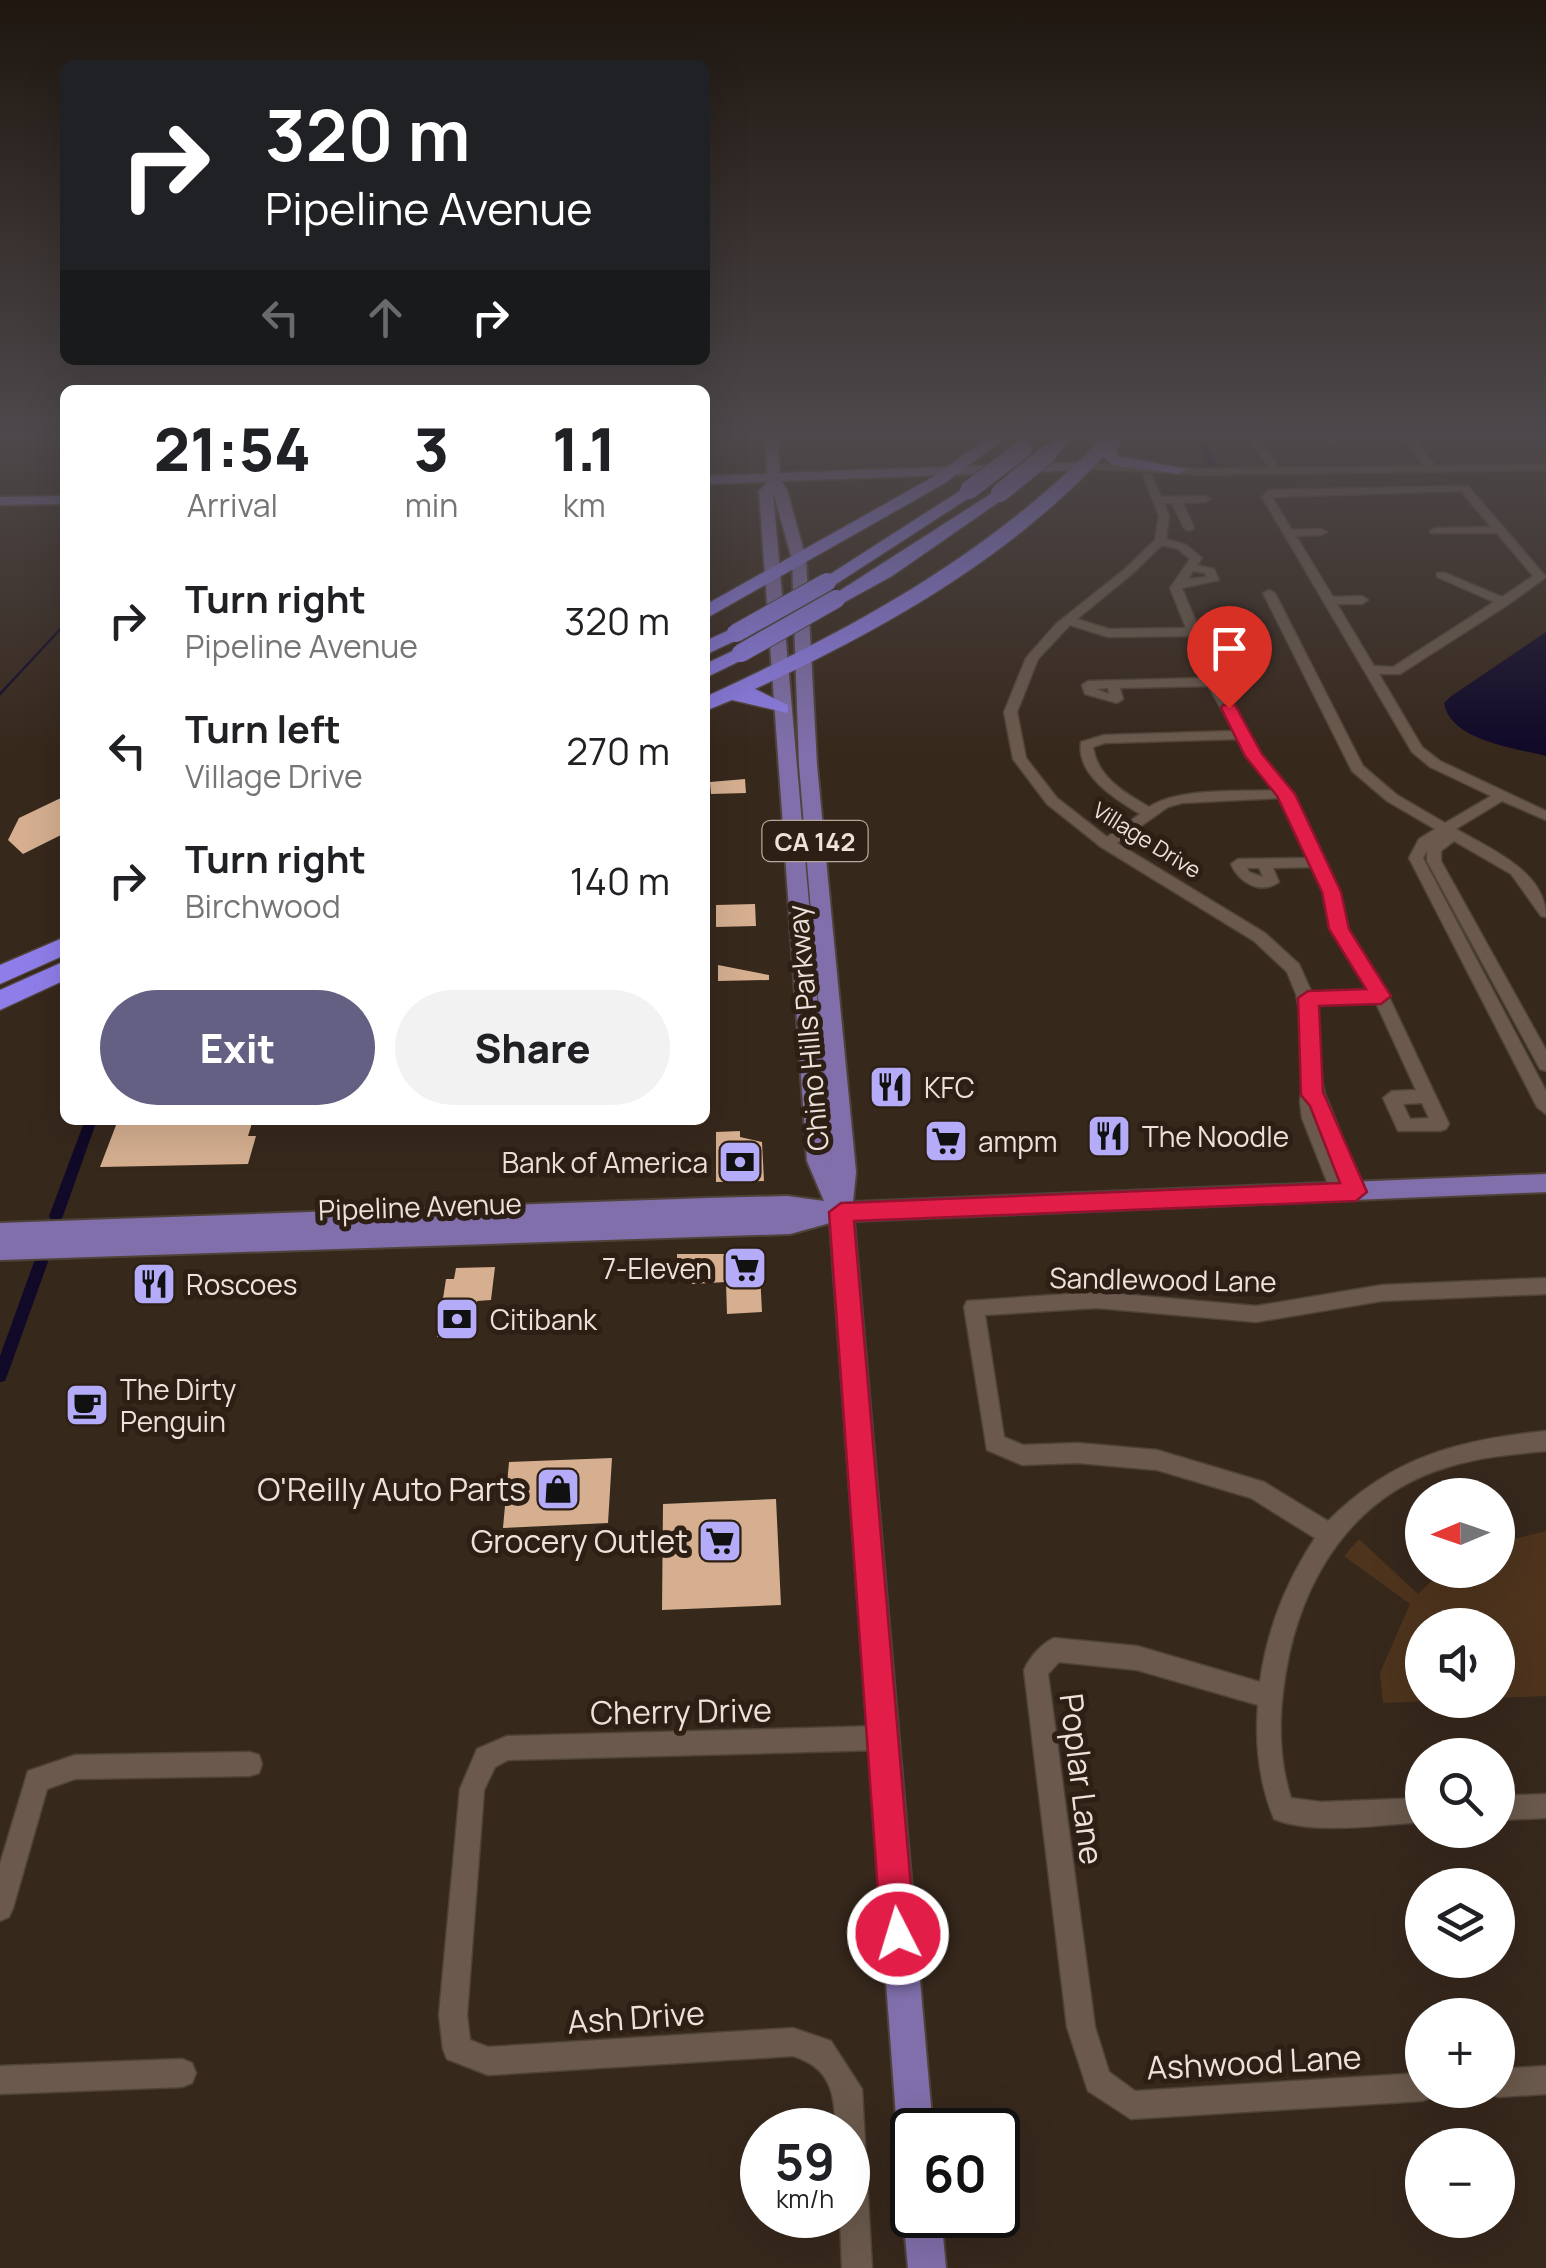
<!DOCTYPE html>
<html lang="en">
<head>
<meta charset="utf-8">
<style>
  :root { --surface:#fff; --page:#f2f2f2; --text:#202124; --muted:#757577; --accent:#636084 }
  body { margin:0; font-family:Manrope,sans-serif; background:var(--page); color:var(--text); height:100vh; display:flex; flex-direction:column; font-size:38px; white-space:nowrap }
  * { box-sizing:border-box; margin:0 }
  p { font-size:32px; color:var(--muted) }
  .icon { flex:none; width:55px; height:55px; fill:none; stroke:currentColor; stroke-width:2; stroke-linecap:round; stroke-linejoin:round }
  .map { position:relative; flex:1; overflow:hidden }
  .side { position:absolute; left:60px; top:385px; width:650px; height:740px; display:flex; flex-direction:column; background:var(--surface); border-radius:15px; box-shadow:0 10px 40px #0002 }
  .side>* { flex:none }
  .guide { position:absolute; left:60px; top:60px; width:650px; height:305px; border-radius:15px; box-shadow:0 10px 40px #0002; background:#202124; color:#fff; overflow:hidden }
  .needle { width:65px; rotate:268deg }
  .fabs { position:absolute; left:1405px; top:1478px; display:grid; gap:20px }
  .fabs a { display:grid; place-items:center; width:110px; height:110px; border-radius:50%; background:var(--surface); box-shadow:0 10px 40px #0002; font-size:50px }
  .speed { position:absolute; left:740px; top:2108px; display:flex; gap:20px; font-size:50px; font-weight:700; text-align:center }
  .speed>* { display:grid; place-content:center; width:130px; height:130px; border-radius:50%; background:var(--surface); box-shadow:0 10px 40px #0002; line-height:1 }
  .speed small { font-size:25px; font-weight:400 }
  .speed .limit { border:5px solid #111; border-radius:15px; background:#fff; color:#111 }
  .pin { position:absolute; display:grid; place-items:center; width:85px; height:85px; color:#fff; margin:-102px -42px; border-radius:50% 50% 50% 0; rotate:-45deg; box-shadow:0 0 10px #0007 }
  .pin .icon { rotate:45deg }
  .me { position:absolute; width:110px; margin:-55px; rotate:355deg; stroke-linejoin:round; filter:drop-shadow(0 0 8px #0008) }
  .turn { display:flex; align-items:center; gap:35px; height:210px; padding:0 40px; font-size:45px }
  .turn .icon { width:130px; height:130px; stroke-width:2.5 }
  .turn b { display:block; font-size:70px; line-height:85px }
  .lanes { display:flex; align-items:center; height:95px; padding:0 40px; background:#0003; justify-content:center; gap:50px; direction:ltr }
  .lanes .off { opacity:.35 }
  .eta { display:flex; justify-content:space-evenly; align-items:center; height:170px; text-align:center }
  .eta b { font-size:60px; font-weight:800; line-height:70px }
  .action { display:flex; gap:20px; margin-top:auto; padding:20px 40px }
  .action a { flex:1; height:115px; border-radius:60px; background:var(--accent); color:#fff; font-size:40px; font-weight:800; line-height:115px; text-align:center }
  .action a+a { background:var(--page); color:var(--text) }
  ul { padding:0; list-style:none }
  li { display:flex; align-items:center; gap:30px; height:130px; padding:0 40px }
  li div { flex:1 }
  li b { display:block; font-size:38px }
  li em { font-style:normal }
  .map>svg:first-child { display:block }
  .green { fill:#4e341d }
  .water { fill:#100928 }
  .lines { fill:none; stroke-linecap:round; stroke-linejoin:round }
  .stream { stroke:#100928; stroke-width:2.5 }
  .canal { fill:#100928; fill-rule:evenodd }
  .building { fill:#d5af90 }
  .minor-casing { stroke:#4f4339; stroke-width:3 }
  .major-casing { stroke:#4f4339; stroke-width:4 }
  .highway-casing { stroke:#4f4339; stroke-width:3 }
  .minor { fill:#6a594c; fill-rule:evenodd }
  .major { fill:#806fab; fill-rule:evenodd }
  .highway { fill:#8f7eea; fill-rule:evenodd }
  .highway-bridge-casing { stroke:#4f4339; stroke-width:20; stroke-linecap:butt }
  .highway-bridge { stroke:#8f7eea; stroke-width:18 }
  .route { fill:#e11d48; stroke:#92132f; stroke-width:2.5 }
  .labels { text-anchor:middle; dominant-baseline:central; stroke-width:10; stroke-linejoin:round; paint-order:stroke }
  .far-street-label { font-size:22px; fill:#ece2da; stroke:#2d1f13 }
  .shield { fill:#2d1f13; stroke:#b3a89e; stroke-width:2.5 }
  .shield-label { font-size:25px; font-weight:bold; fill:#ece2da }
  .street-label { font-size:28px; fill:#ece2da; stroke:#2d1f13 }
  .poi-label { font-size:28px; fill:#ece2da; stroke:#2d1f13; text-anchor:start }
  .near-poi-label { font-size:32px; fill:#ece2da; stroke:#2d1f13; text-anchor:end }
  .near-street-label { font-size:32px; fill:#ece2da; stroke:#2d1f13 }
</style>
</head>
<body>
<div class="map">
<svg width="1546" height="2268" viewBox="0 0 1546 2268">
  <rect width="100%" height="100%" fill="#37281c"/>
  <polygon class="green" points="1546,1531 1546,1696 1498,1698 1498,1625 1422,1625 1422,1700 1453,1700 1383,1703 1380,1673 1410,1604 1344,1556 1359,1539 1418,1594 1443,1570 1498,1570 1498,1543"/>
  <path class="water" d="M1546 632V756C1516 748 1450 741 1444 703L1450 697Z"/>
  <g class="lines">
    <polyline class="stream" points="0,694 65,624"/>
    <g class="canal">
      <polygon points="1192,431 1200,431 1217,465 1216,467 1209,465"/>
      <polygon points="85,1120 97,1120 63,1216 61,1220 56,1221 51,1220 49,1216"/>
      <polygon points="41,1256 46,1258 48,1262 7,1376 5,1381 0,1382 0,1356 34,1262 36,1258"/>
    </g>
  </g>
  <g class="building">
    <polygon points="745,779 746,793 711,794 710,782"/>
    <polygon points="65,796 65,833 23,854 8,840 19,818"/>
    <polygon points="755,904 756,926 716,927 716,905"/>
    <polygon points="718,965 769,975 769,980 718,981"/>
    <polygon points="870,1079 911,1081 912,1094 871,1095"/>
    <polygon points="118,1120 253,1120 248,1136 256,1136 248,1164 100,1167"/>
    <polygon points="962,1124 966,1147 940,1152 929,1145 930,1125"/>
    <polygon points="740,1131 740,1137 762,1142 764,1181 716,1182 716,1132"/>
    <polygon points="677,1254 759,1254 762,1312 727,1314 726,1282 692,1284 692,1266 677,1267"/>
    <polygon points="495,1267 491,1300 477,1301 472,1337 437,1337 446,1279 454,1279 456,1268"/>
    <polygon points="612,1458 608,1523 503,1528 509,1462"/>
    <polygon points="776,1499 781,1605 662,1610 663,1504"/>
  </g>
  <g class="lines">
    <defs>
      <g id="minor">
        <polygon points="1245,431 1255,431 1278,468 1424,466 1398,431 1408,431 1435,466 1546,464 1546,470 1203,475 1089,469 1084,466 1089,463 1203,469 1268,468"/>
        <polygon points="1319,431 1329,431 1337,442 1336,444 1328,444"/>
        <path d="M1143 474H1151L1161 497 1205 496 1210 499 1205 502 1183 503 1194 528 1189 531 1184 528 1172 503H1164L1169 516 1166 539 1186 545 1202 558 1197 565 1214 569 1219 580 1182 588C1188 604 1196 620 1202 637 1207 654 1207 670 1222 682L1220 685 1260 754 1293 794 1339 893 1347 929 1389 997 1449 1124 1446 1129 1440 1131H1398L1383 1098 1392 1091 1416 1090 1376 1003 1315 1005C1320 1028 1319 1089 1328 1101L1364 1192 1361 1197 1355 1199 1347 1194 1339 1199 1333 1197 1302 1118 1300 1101 1306 1065 1303 1029 1296 994 1287 972 1254 941 1101 847 1047 804 1013 759 1004 712 1026 658 1056 624 1125 569 1155 540 1159 516ZM1162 545 1178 549 1190 559 1170 588 1186 628 1109 629 1077 619 1133 573ZM1193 571 1205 573 1206 577 1188 579ZM1070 625 1108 637 1189 636 1193 658 1204 678 1088 681 1082 685 1085 694 1117 703 1123 699 1120 688 1208 686 1234 731 1104 735 1081 742C1076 775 1115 799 1140 814L1107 837 1057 798 1026 758 1017 712 1038 659ZM1108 688 1109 694 1096 689ZM1238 739 1249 759 1275 790C1239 792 1179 787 1149 807 1125 793 1097 777 1093 747L1105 743ZM1281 798 1308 858 1238 859 1231 864C1239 883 1261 895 1279 882L1273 868 1313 867 1325 893 1331 929 1370 992 1312 993 1299 964 1265 933 1117 843 1168 807 1182 803ZM1247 868H1259L1263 877 1249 872ZM1422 1103 1429 1118 1410 1119 1403 1104Z"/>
        <path d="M1468 486 1546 577 1509 604 1400 674H1379L1422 747 1440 761 1546 811V820L1502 801 1456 829C1490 849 1546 871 1546 917L1541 916 1511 874 1454 841 1441 851V861L1546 1050V1071L1540 1069 1427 861V851L1423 858 1546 1091V1114L1537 1107 1409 858 1419 839 1435 829 1387 801 1352 771 1263 593 1269 590 1275 593 1363 766 1397 795 1445 823 1491 796 1430 767 1412 752 1262 497 1270 490ZM1461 491 1491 527 1435 528 1430 531 1431 533H1497L1533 576 1502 597 1445 573H1437V577L1494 602 1393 667 1374 666 1337 604H1362L1368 600 1362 596 1333 597 1296 536 1321 535 1327 532 1321 529 1292 530 1272 497Z"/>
        <path d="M1546 1278V1294L1382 1301 1256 1322 1097 1308 985 1315 1004 1437 1023 1445 1078 1443 1157 1450 1264 1482 1328 1521C1392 1457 1458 1440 1546 1431V1451C1513 1454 1480 1457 1448 1467 1359 1493 1308 1568 1289 1655 1279 1702 1276 1752 1291 1798L1321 1802 1422 1798V1822C1381 1825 1313 1835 1274 1819 1259 1782 1255 1745 1258 1705L1137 1670 1059 1662 1048 1674 1095 2027 1109 2072 1135 2091 1422 2073V2090H1435L1432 2097 1422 2101 1131 2119 1088 2091 1067 2027 1024 1670C1030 1657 1041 1644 1054 1638L1137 1646 1260 1682C1267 1630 1286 1582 1315 1538L1251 1498 1157 1470 1078 1463 1022 1465 987 1450 964 1307 967 1301 1097 1292 1256 1306 1382 1285Z"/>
        <path d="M881 1726 889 1730 893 1738 889 1746 881 1750 508 1760 495 1767 484 1790 467 2015 470 2040 488 2047 793 2028 831 2041 862 2089 872 2268H842L840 2215H848V2130H836C834 2094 832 2068 793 2056L488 2075 447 2059 443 2049 439 2015 460 1789 477 1749 507 1736Z"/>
        <polygon points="250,1752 259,1755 262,1764 259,1773 250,1776 75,1779 47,1789 13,1908 9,1917 0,1921 0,1864 28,1771 75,1755"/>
        <polygon points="1546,1794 1546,1818 1498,1820 1498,1796"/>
        <polygon points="182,2059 192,2063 196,2073 192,2083 182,2087 0,2094 0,2066"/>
        <polygon points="1546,2066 1546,2094 1498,2097 1488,2093 1487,2090 1498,2090 1498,2069"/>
      </g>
      <g id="major">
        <path d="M765 431H777L780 473 1089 462 1096 466 1089 470 781 481 787 490 806 559 817 765 856 1172 853 1202 1546 1174V1192L854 1221 933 2130H912V2147L902 2143 897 2130 830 1223 790 1234 0 1260V1223L708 1198 787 1196 824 1201 807 1161 759 491 767 482 705 484V476L767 474ZM773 492 792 559 799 765 832 1167Z"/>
        <polygon points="65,496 65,504 0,505 0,497"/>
        <polygon points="912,2200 912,2215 941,2215 946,2268 908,2268 903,2215"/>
      </g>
      <g id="highway">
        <polygon points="997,431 1015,431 945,483 705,619 705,605 933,477"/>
        <polygon points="1063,431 1080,431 1054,457 1042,457 1042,451"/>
        <path d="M1109 431H1126L1116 452 1118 456 1187 469 1179 474 1113 465 1103 457C1007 560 881 630 755 689L788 705V713L732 700 705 711V697C855 628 995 552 1109 431Z"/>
        <polygon points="969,485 977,490 975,494 833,586 818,582"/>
        <polygon points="1000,488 1006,489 1006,497 892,576 843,603 827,599"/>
        <polygon points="736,627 746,633 743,637 705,655 705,641"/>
        <polygon points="741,647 748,649 748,657 705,678 705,664"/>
        <polygon points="65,937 65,955 0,984 0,965"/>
        <polygon points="65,961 65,980 0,1010 0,990"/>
      </g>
    </defs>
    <use href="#minor" class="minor-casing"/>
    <use href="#major" class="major-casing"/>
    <use href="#highway" class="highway-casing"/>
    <use href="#minor" class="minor"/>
    <use href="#major" class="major"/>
    <use href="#highway" class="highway"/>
    <defs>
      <g id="highway-bridge">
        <polyline points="969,490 1023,449"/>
        <polyline points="1000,493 1048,454"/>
        <polyline points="736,633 827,582"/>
        <polyline points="741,653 836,599"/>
      </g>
    </defs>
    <use href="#highway-bridge" class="highway-bridge-casing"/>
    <use href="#highway-bridge" class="highway-bridge"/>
  </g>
  <linearGradient id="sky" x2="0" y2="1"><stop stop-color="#1e160f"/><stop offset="0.58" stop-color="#4d484b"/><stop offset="1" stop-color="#4d484b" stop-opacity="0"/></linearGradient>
  <rect width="1546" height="748" fill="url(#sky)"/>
  <polygon class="route" points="1223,705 1235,705 1262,754 1295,794 1341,892 1349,929 1391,996 1381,1004 1319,1006 1323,1092 1367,1192 1356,1201 854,1221 915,1934 910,1946 898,1951 886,1946 881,1934 829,1212 841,1203 1340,1183 1310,1106 1301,1095 1298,998 1308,991 1366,989 1329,929 1322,892 1277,796 1245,756 1221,708"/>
  <defs>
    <symbol id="restaurant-square" viewBox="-11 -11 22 22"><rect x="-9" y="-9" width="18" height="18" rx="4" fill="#b4acf9" stroke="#2d1f13"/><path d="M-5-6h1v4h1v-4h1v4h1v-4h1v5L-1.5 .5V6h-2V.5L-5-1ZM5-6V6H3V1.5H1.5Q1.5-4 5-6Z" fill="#111"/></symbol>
    <symbol id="supermarket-square" viewBox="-11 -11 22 22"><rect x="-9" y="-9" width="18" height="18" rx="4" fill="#b4acf9" stroke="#2d1f13"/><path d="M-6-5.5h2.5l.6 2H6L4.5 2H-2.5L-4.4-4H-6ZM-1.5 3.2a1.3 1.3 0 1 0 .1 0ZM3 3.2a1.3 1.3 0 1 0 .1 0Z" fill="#111"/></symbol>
    <symbol id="bank-square" viewBox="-11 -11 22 22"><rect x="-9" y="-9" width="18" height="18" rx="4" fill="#b4acf9" stroke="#2d1f13"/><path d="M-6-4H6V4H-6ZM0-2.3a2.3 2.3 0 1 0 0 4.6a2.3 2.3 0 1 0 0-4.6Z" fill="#111"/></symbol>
    <symbol id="cafe-square" viewBox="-11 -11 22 22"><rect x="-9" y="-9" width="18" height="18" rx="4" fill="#b4acf9" stroke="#2d1f13"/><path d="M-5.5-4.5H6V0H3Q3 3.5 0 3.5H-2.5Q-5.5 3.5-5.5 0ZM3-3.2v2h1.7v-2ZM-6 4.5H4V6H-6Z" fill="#111"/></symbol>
    <symbol id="shop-square" viewBox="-11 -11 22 22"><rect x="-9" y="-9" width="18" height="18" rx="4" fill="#b4acf9" stroke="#2d1f13"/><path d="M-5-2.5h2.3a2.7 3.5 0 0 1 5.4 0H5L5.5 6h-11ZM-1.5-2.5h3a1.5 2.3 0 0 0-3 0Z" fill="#111"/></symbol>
  </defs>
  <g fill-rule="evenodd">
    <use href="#restaurant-square" x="866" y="1062" width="50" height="50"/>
    <use href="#restaurant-square" x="1084" y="1111" width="50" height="50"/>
    <use href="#supermarket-square" x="921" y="1116" width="50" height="50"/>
    <use href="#bank-square" x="715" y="1137" width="50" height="50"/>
    <use href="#supermarket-square" x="720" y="1243" width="50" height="50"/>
    <use href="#restaurant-square" x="129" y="1259" width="50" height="50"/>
    <use href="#bank-square" x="432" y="1294" width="50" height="50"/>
    <use href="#cafe-square" x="62" y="1380" width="50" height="50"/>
    <use href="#shop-square" x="533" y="1464" width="50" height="50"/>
    <use href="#supermarket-square" x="695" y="1516" width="50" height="50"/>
  </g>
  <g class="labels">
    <g class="far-street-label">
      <text transform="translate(1147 840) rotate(32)">Village Drive</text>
    </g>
    <rect class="shield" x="762.5" y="821" width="105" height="40" rx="8"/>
    <g class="shield-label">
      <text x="815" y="841">CA 142</text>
    </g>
    <g class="street-label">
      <text transform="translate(807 1028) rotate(-95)">Chino Hills Parkway</text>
      <text transform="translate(420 1206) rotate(-2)">Pipeline Avenue</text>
      <text transform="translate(1163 1279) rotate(1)">Sandlewood Lane</text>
    </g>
    <g class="poi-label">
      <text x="924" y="1087">KFC</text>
      <text x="1142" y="1136">The Noodle</text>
      <text x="978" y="1141">ampm</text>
      <text x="708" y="1162" text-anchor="end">Bank of America</text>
      <text x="712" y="1268" text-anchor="end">7-Eleven</text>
      <text x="186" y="1284">Roscoes</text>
      <text x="490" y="1319">Citibank</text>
      <text x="120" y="1389">The Dirty<tspan x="120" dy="32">Penguin</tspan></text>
    </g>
    <g class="near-poi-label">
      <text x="526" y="1489">O'Reilly Auto Parts</text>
      <text x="688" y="1541">Grocery Outlet</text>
    </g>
    <g class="near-street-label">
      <text transform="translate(681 1711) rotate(-1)">Cherry Drive</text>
      <text transform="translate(1082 1779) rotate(83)">Poplar Lane</text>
      <text transform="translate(636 2017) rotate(-4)">Ash Drive</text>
      <text transform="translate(1254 2062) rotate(-3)">Ashwood Lane</text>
    </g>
  </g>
</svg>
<div class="fabs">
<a><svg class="needle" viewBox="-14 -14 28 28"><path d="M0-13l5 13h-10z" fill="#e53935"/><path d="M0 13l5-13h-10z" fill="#757577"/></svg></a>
<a><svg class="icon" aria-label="sound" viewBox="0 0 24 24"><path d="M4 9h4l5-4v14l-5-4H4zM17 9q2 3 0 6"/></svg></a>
<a><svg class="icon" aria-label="search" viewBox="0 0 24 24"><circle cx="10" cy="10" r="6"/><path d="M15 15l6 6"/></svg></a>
<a><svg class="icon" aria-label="layers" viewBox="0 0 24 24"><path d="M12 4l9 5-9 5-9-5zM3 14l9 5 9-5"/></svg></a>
<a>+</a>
<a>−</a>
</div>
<div class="speed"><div>59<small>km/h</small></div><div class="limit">60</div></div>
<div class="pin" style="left:1229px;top:708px;background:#d93025"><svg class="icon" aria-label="arrive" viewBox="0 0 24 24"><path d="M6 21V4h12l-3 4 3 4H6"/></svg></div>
<svg class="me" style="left:898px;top:1934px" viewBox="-20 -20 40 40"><circle r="17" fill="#e11d48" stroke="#fff" stroke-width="3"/><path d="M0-11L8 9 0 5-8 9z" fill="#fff"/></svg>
<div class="guide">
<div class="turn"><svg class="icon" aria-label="right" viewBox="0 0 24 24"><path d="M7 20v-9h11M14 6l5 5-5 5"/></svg><div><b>320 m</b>Pipeline Avenue</div></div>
<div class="lanes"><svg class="icon off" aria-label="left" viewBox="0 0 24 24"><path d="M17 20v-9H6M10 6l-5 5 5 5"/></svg><svg class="icon off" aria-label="ahead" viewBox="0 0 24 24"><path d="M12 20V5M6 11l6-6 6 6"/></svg><svg class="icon" aria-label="right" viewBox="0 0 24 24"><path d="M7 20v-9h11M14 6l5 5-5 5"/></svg></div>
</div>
<section class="side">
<div class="eta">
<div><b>21:54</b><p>Arrival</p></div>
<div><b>3</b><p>min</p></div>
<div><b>1.1</b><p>km</p></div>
</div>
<ul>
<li><svg class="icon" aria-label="right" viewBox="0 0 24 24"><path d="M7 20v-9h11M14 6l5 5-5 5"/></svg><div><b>Turn right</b><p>Pipeline Avenue</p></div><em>320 m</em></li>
<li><svg class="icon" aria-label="left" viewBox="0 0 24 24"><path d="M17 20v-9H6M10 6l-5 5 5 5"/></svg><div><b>Turn left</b><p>Village Drive</p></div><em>270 m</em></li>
<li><svg class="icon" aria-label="right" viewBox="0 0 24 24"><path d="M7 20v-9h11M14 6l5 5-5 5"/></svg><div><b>Turn right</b><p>Birchwood</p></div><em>140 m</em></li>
</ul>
<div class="action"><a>Exit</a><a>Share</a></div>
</section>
</div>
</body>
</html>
